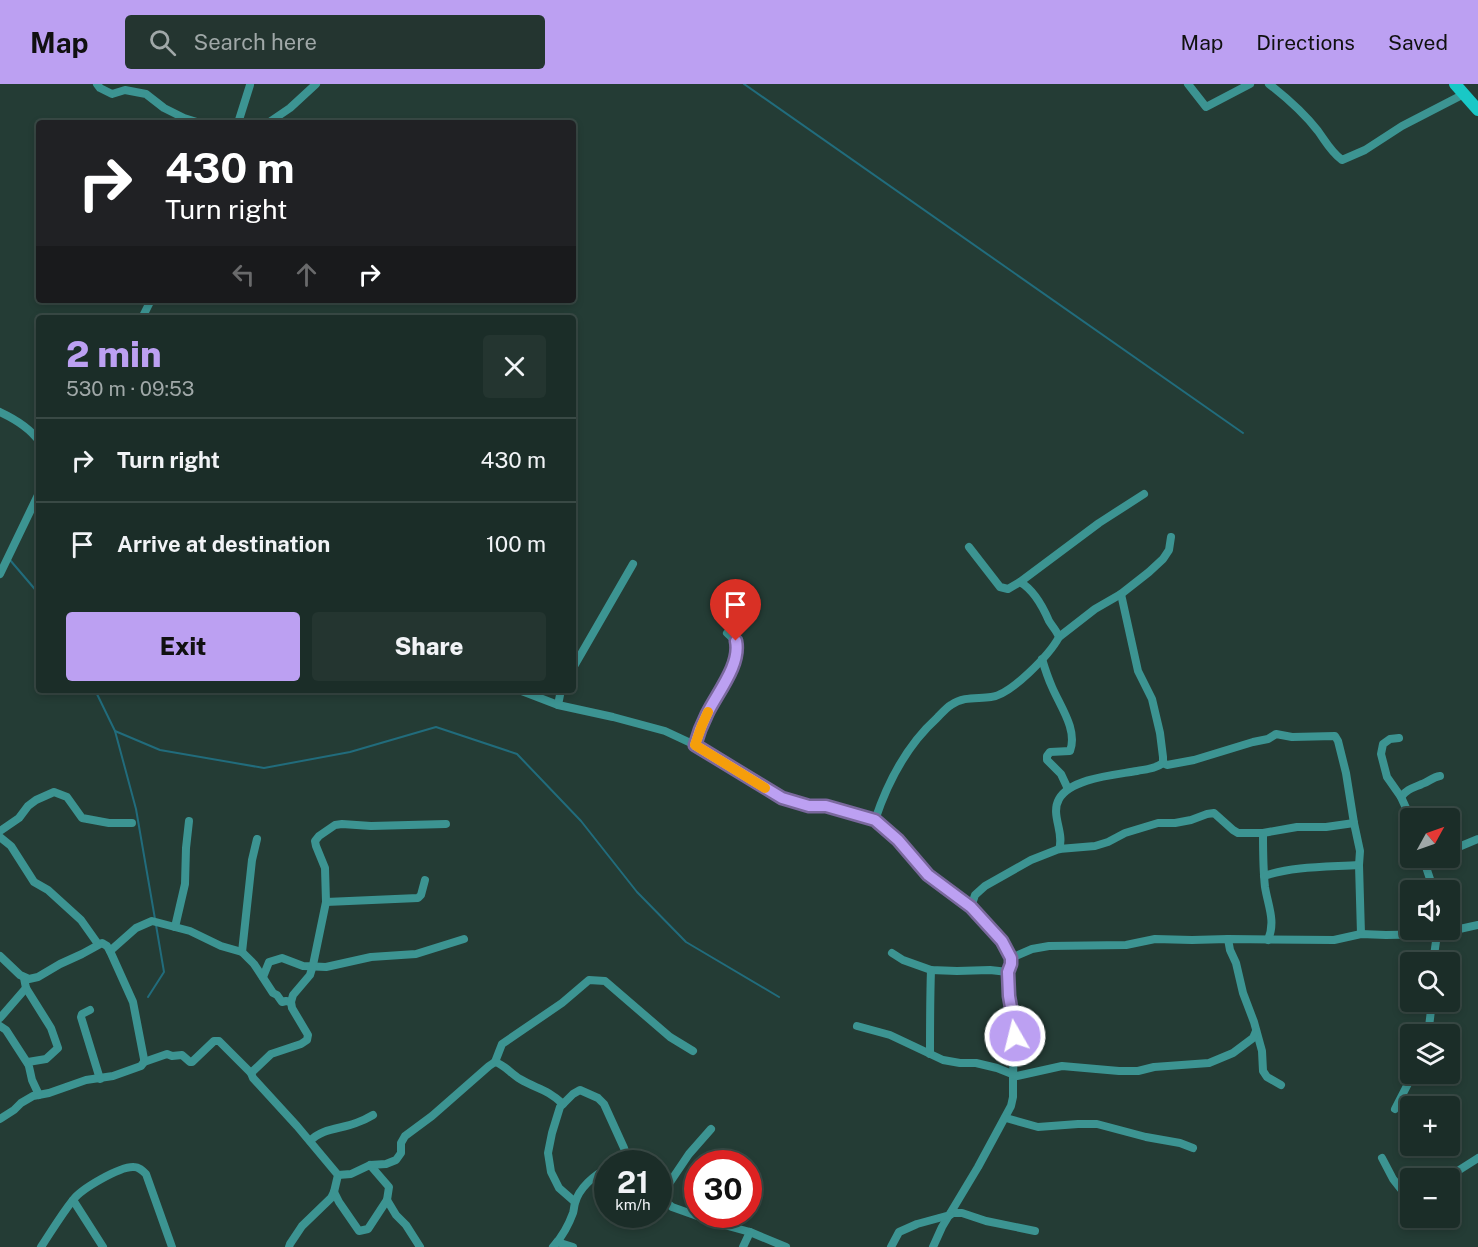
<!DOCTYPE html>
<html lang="en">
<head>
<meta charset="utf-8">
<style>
  :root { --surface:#1b2d28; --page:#243530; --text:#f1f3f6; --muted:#a0a8a8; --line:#394945; --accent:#bca0f2 }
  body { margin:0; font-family:"Public Sans",sans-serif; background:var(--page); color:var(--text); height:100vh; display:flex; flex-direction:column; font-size:22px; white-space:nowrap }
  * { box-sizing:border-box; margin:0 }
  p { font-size:20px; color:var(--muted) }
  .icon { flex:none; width:33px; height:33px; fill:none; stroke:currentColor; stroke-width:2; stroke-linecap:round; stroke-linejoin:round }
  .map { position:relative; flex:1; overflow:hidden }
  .sheet { position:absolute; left:36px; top:231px; width:540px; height:378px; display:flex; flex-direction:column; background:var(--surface); border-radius:6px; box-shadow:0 3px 9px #0003,0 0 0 2px var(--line) }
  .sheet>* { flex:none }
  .hud { position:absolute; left:36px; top:36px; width:540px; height:183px; border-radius:6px; box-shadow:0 3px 9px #0003,0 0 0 2px var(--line); background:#202124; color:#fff; overflow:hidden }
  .needle { width:39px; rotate:50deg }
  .tools { position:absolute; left:1400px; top:724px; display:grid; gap:12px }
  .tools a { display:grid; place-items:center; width:60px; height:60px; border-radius:6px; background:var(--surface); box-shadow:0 3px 9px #0003,0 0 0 2px var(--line); font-size:30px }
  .speed { position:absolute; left:594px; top:1066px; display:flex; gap:12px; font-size:30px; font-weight:700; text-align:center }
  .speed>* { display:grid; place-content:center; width:78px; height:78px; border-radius:50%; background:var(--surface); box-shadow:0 3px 9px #0003,0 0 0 2px var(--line); line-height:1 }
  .speed small { font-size:15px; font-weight:400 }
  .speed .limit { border:9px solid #d22; background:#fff; color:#111 }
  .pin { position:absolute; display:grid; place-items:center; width:51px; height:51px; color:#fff; margin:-62px -26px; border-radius:50% 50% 50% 0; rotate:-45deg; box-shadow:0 0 6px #0007 }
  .pin .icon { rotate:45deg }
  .me { position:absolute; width:66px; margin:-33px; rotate:352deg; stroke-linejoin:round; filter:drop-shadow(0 0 4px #0008) }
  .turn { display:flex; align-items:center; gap:21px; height:126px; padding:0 30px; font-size:27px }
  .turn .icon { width:78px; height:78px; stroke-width:2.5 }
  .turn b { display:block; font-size:42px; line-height:51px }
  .lanes { display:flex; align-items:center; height:57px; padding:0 30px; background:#0003; justify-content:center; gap:30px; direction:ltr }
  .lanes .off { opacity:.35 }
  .round { display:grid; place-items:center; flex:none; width:63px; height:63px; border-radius:6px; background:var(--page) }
  .summary { display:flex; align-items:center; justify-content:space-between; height:102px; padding:0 30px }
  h1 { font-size:36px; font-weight:800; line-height:45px; color:var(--accent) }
  .action { display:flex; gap:12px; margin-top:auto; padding:12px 30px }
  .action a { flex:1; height:69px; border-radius:6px; background:var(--accent); color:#111; font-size:24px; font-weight:800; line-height:69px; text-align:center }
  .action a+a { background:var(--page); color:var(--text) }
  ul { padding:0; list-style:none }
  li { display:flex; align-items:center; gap:18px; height:84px; padding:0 30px; border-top:2px solid var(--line) }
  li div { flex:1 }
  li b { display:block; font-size:22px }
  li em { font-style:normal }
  header { display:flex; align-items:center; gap:36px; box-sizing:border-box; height:84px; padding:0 30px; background:var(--accent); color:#111 }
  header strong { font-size:28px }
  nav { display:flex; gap:33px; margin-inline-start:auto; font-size:21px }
  .search { width:420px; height:54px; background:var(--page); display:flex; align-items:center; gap:15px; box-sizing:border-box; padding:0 21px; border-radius:6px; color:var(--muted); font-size:22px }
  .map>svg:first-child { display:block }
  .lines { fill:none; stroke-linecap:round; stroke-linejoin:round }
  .stream { stroke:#216c7c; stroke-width:2 }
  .street { stroke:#3c9492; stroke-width:8 }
  .secondary { stroke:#19c8c6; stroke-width:12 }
  .route-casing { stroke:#7a689d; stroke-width:15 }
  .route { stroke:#bca0f2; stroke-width:10 }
  .slow { stroke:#f59e0b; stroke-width:10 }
</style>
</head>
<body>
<header>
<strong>Map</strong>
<div class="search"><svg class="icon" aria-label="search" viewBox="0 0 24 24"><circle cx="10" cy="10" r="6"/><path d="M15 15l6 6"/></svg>Search here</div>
<nav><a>Map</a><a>Directions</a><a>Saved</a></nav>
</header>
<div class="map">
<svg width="1478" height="1163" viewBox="0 0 1478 1163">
  <rect width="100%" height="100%" fill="#243c35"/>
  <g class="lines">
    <g class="stream">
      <polyline points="744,0 1243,349"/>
      <polyline points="10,476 39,510"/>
      <polyline points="95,606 115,647 160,666 264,684 350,668 436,643 517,670 581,737 637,808 686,858 779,913"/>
      <polyline points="115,647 136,725 155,835"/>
      <polyline points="148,913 164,888 156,841"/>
    </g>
    <g class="street">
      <polyline points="97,0 100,4 112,10 125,6 146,10 164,24 184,34 200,39"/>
      <polyline points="1188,0 1206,23 1250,0"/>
      <path d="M1269 0C1287 14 1304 29 1318 47 1326 58 1331 68 1342 76L1365 66 1402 42 1464 10"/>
      <polyline points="238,39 250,1"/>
      <polyline points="268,39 290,24 316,0"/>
      <polyline points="142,234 151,216"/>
      <path d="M0 328C15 335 29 343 39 357"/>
      <polyline points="0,490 39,409"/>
      <polyline points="1020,498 1099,439 1144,410"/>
      <polyline points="1059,553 1095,525 1121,510 1149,488 1163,475 1169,466 1171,453"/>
      <path d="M1042 575C1045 585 1048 594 1052 603 1060 622 1078 646 1070 667L1050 668 1047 672V676L1061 690 1068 705"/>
      <polyline points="573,584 633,480"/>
      <polyline points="519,606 558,621 613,633 665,647 695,661 782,714 809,722 826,722 875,736 899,756 928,791 971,823 1002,857 1011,874 1011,880 1008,888 1009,912 1015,946 1013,990 1013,1013 1011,1022 978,1083 942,1143 933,1163"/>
      <polyline points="558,621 561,606"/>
      <polyline points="1399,654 1390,655 1383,660 1381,670 1387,693 1401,713 1411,735"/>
      <path d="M695 661C698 650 702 639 707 629 716 612 737 583 737 564 737 557 732 554 727 549"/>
      <polyline points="1163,679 1167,681 1194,676 1253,658 1268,655 1276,650 1292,653 1335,652 1338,657 1346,689 1354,739 1360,767 1359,781 1361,850"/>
      <path d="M1401 713C1407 705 1413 704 1422 700 1429 698 1432 693 1440 692"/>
      <path d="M875 736C888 697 907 661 937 634 941 630 946 624 951 621 964 612 977 615 991 613 1011 611 1050 570 1059 553 1057 547 1052 542 1049 537 1043 523 1034 506 1020 498L1008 505 1000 503 969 463"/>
      <polyline points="0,747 19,734 28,722 36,716 54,708 67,713 82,734 109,739 132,739"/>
      <path d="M1263 749C1263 767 1263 785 1265 803 1268 822 1276 837 1268 856"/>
      <polyline points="0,753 11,762 34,798 48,806 81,836 98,860"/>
      <path d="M1059 765C1065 749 1050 731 1059 715 1071 694 1115 691 1137 687 1147 685 1155 685 1163 679V673L1160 649 1152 615 1138 587 1121 510"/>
      <polyline points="1449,767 1478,755"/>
      <polyline points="1423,774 1434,807"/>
      <path d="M1264 792C1293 782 1329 783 1359 781"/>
      <polyline points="326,818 418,814 421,811 425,796"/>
      <polyline points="971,823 975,811 985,802 1031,776 1059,765 1095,762 1108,758 1125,749 1158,739 1175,739 1191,736 1207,730 1214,729 1233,746 1238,749 1263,749 1297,743 1326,743 1354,739"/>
      <polyline points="175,843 185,800 186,764 189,737"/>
      <polyline points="1228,855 1230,866 1236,879 1243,909 1254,938 1262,967 1263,987 1267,993 1281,1001"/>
      <polyline points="110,867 136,844 152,837 190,847 221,862 242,868 254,880 273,909 277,911 282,918 286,917 291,918"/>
      <polyline points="242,868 252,776 257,755"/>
      <polyline points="892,869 903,876 931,886 957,887 990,886 1008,888"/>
      <polyline points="0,872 20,891 29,895 38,893 60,880 82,870 102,859 107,862 110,867 133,918 144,975 144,978"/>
      <polyline points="1011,874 1032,865 1049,862 1126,861 1155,855 1192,856 1228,855 1334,856 1361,850 1386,851 1437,850 1478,841"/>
      <polyline points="1433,879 1437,850"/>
      <polyline points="263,893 269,878 282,874 303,882 326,883 371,873 416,870 464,855"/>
      <polyline points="24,894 26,904 51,944 58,964 46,975 28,978 32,996 39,1011"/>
      <polyline points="90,926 82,930 81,933 100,995"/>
      <polyline points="0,934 26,904"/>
      <polyline points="0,942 6,946 28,980"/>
      <polyline points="857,942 890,951 943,976 960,979 976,979 997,984 1017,992 1062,982 1119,987 1138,987 1154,983 1209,979 1233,969 1253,954 1256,947"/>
      <polyline points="1428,951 1432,918"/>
      <path d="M930 970C930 942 930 914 931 886"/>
      <polyline points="495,978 502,960 562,919 589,896 605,897 670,953 693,967"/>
      <polyline points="251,989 271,970 301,960 307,956 308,951 292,924 291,918 293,911 310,891 313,881 326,818 325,784 316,762 315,757 319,752 335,741 342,740 371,742 446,740"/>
      <polyline points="1395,1025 1413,990"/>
      <polyline points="1006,1034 1038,1043 1078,1040 1097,1040 1146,1053 1180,1059 1193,1064"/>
      <polyline points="0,1035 14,1026 21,1019 33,1012 49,1009 86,996 113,992 141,982 144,978 167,970 172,972 182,971 190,978 192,978 214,957 219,957 251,989 253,994 297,1042 338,1091 334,1108 331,1114 302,1142 290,1160 289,1163"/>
      <path d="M310 1057C322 1044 341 1045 356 1039 362 1037 368 1034 373 1031"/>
      <polyline points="1382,1074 1393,1095 1408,1114 1410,1114"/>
      <polyline points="616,1080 628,1076"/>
      <polyline points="370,1081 389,1103 387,1116 396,1131 406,1141 420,1163"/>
      <path d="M338 1091 351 1090 370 1081 386 1080 396 1076 401 1069V1059L405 1052 432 1032 489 982 495 978C505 981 511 990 520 995 537 1005 547 1005 563 1020"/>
      <polyline points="1445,1095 1478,1074"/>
      <polyline points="334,1108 339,1118 359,1147 368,1145 387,1116"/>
      <polyline points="658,1111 672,1123 717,1139 750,1148 786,1163"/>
      <polyline points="660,1113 689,1070 711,1045"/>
      <polyline points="73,1116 103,1163"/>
      <polyline points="575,1118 559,1104 551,1088 548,1069 552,1049 560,1023 573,1010 580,1006 598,1014 604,1020 624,1064 628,1076 632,1080"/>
      <polyline points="951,1129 962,1129 986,1137 1035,1147"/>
      <polyline points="557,1158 573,1163"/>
      <path d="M41 1163C51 1148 61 1131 73 1116 81 1105 120 1082 134 1083 139 1083 142 1086 146 1090L172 1163"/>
      <path d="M553 1163C561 1154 569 1140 573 1129 574 1126 574 1122 575 1119 579 1104 594 1091 608 1084"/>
      <polyline points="743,1163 750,1148"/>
      <polyline points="891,1163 899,1148 917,1140 950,1131"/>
    </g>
    <polyline class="secondary" points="1455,0 1478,26"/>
  </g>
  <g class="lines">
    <defs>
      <path id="route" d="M736 557C741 581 717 609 707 630 702 640 698 650 695 661L782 714 809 722H826L875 736 898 756 928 791 971 823 1002 857 1011 874V880L1008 888 1009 912 1015 946V952"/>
    </defs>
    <use href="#route" class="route-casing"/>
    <use href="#route" class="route"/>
    <polyline class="slow" points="708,628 702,641 695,661 765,704"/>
  </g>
</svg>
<div class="tools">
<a><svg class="needle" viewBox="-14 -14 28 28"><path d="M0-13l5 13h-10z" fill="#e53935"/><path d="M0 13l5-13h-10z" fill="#a0a8a8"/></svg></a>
<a><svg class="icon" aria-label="sound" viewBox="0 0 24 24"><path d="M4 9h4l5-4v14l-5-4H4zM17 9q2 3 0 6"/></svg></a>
<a><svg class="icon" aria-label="search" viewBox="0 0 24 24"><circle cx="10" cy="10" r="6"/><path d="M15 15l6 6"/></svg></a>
<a><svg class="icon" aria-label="layers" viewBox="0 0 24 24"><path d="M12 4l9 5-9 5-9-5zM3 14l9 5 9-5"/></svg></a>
<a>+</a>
<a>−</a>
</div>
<div class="speed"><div>21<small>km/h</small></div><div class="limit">30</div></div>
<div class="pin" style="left:736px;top:557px;background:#d93025"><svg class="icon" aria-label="arrive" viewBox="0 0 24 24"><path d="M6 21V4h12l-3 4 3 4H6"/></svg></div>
<svg class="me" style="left:1015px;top:952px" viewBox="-20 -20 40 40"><circle r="17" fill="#bca0f2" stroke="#fff" stroke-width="3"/><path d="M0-11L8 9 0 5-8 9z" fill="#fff"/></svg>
<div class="hud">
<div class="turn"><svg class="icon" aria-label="right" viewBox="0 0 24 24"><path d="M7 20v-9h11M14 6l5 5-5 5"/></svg><div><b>430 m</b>Turn right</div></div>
<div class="lanes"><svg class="icon off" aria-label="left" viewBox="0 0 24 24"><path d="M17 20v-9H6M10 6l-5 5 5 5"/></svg><svg class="icon off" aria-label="ahead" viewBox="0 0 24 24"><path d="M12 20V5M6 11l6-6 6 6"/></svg><svg class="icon" aria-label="right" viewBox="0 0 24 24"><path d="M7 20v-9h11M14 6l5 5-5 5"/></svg></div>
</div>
<section class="sheet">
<div class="summary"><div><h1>2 min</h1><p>530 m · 09:53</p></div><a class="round"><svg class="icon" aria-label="close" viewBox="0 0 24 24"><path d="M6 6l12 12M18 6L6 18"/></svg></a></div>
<ul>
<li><svg class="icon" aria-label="right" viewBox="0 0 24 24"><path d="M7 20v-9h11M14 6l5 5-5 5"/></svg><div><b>Turn right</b></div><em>430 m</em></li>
<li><svg class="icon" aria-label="arrive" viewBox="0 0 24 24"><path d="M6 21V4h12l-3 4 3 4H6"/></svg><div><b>Arrive at destination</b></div><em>100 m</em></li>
</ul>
<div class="action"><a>Exit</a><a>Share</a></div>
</section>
</div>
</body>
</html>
